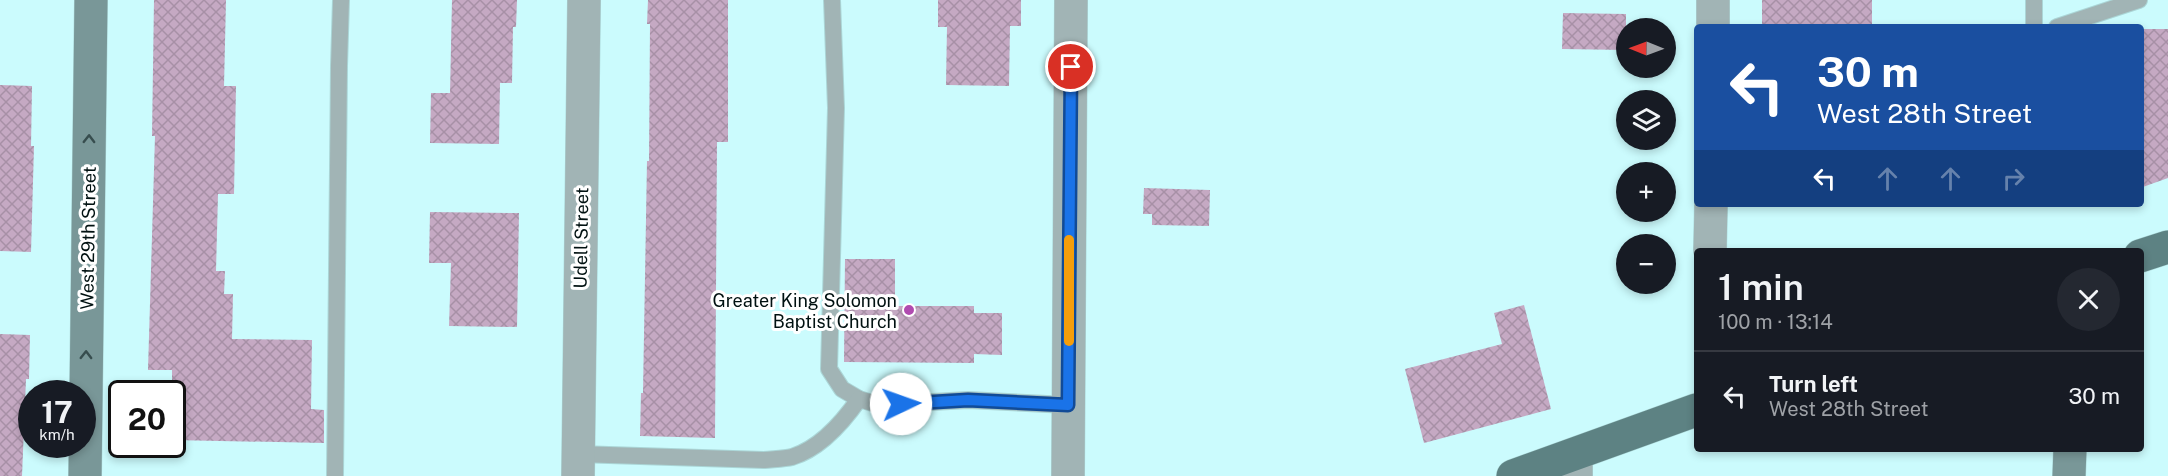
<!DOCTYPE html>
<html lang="en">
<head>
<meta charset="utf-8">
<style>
  :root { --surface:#171b24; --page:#242831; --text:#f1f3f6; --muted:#9ea1a6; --line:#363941 }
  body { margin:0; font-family:"Public Sans",sans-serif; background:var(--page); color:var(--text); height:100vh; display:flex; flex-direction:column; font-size:22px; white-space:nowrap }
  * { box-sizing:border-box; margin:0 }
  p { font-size:20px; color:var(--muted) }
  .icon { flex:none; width:33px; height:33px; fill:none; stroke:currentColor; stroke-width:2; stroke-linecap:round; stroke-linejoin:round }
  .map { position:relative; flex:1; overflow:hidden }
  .panel { position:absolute; left:1694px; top:248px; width:450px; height:204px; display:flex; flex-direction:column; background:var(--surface); border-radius:6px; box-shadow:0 3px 9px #0003 }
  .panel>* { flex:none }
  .guide { position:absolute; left:1694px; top:24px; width:450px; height:183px; border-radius:6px; box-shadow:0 3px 9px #0003; background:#1a4fa0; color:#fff; overflow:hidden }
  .needle { width:39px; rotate:271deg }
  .fabs { position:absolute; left:1616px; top:18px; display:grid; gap:12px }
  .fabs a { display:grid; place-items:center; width:60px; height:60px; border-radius:50%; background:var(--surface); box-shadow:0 3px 9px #0003; font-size:30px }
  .speed { position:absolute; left:18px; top:380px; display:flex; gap:12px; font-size:30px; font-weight:700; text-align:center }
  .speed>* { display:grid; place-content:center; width:78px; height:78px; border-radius:50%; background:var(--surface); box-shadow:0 3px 9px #0003; line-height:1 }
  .speed small { font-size:15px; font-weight:400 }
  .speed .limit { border:3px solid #111; border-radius:9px; background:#fff; color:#111 }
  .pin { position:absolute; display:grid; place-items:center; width:51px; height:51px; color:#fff; margin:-26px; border:3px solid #fff; border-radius:50%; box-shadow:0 2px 6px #0007 }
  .me { position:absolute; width:66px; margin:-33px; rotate:87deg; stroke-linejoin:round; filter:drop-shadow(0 0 4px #0008) }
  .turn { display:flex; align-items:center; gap:21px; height:126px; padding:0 24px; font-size:27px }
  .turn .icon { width:78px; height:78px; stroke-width:2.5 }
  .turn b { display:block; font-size:42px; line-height:51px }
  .lanes { display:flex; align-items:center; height:57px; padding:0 24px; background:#0003; justify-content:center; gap:30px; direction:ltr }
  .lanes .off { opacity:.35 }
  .round { display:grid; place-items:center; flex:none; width:63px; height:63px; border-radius:32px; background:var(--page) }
  .overview { display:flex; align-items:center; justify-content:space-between; height:102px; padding:0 24px }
  h1 { font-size:36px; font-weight:600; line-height:45px }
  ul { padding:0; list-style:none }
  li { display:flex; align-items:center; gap:18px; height:90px; padding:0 24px; border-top:2px solid var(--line) }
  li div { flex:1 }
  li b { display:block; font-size:22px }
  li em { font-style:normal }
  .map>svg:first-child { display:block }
  .building { fill:url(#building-cross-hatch) }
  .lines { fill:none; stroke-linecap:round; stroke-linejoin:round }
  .lane-casing { stroke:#abd6d7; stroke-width:18 }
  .street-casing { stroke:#abd6d7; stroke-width:34 }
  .secondary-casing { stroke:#abd6d7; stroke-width:34 }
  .primary-casing { stroke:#abd6d7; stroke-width:34 }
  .lane { stroke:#a1b4b5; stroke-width:16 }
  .street { stroke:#a1b4b5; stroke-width:33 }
  .secondary { stroke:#799798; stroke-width:33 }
  .primary { stroke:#5d8283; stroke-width:33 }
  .oneway { stroke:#374d4e }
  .route-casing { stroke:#114b97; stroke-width:15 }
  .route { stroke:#1a73e8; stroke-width:10 }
  .slow { stroke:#f59e0b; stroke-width:10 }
  .poi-dot { fill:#b04bb0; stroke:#fff; stroke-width:2 }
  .labels { text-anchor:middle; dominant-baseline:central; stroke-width:6; stroke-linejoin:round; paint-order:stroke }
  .street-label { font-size:18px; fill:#011111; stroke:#fff }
  .poi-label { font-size:18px; fill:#011111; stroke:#fff; text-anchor:end }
</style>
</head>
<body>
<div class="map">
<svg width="2168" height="476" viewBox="0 0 2168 476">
  <defs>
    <pattern id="building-cross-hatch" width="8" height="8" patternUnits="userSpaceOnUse" patternTransform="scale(1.5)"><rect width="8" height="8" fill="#c5a9c3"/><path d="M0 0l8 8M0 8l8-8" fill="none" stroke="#a790a6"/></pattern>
  </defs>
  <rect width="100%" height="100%" fill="#cbfbfd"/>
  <g class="building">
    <polygon points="154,0 226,0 224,86 236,86 234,194 218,194 216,271 225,271 224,294 233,294 232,339 312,340 311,409 324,410 324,443 172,440 172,370 148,370 155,136 152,136"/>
    <polygon points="452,0 517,0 516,27 513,27 512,83 500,83 499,144 430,143 431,93 450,93"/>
    <polygon points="648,0 728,0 728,142 717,142 715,438 640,436 641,393 643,393 647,161 649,161 650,24 647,24"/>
    <polygon points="938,0 1021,0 1021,26 1010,26 1009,86 946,85 947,27 938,27"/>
    <rect x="1762" y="0" width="110" height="27"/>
    <polygon points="1563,13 1626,14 1626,50 1562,49"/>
    <polygon points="2140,29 2168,29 2168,178 2140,188"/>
    <polygon points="0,85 32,86 31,146 34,146 31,252 0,251"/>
    <polygon points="1144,188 1210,190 1209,226 1152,225 1152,214 1143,214"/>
    <polygon points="430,212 519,213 517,327 449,326 451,263 429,263"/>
    <polygon points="845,259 895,259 895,306 974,306 974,313 1002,313 1002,355 974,354 974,363 844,362"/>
    <polygon points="1524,305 1551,409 1424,443 1405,369 1502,344 1494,313"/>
    <polygon points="0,334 30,335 29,379 26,379 22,476 0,476"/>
  </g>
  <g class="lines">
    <defs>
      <g id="lane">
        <polyline points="832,0 836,108 829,369 842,389 859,399 879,405 968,400 1068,405"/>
        <polyline points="2034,27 2034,0"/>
        <polyline points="2057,27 2139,0"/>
        <path d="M578 454 764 460C773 459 784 459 792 457 821 448 843 422 859 399"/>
        <polyline points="335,476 339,66 341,0"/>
      </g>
      <g id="street">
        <polyline points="1713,27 1713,0"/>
        <polyline points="1710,250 1711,204"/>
        <polyline points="1576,454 1576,476"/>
        <polyline points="578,476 584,0"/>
        <polyline points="1068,476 1071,0"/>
      </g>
      <g id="secondary">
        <polyline points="85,476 91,0"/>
        <polyline points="2069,476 2070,448"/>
      </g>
      <g id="primary">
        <polyline points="2140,256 2168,247"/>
        <polyline points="1513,476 1696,410"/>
      </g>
    </defs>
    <use href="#lane" class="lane-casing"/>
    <use href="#street" class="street-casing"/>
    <use href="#secondary" class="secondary-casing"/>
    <use href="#primary" class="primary-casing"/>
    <use href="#lane" class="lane"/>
    <use href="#street" class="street"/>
    <use href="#secondary" class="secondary"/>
    <use href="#primary" class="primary"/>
  </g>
  <defs><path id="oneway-chevron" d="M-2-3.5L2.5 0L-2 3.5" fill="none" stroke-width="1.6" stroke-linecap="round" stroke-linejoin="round" transform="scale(1.5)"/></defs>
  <g class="oneway">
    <use href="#oneway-chevron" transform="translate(89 139) rotate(-89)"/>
    <use href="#oneway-chevron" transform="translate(86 355) rotate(-89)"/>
  </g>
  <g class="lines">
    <defs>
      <polyline id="route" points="901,404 968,400 1068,405 1071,67"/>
    </defs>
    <use href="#route" class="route-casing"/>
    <use href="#route" class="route"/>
    <polyline class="slow" points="1069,341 1069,240"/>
  </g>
  <circle class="poi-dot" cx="909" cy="310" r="6"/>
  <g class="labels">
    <g class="street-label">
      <text transform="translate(88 238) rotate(-89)">West 29th Street</text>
      <text transform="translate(581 238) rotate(-89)">Udell Street</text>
    </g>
    <g class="poi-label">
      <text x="897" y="300">Greater King Solomon<tspan x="897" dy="21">Baptist Church</tspan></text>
    </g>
  </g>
</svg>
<div class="fabs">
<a><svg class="needle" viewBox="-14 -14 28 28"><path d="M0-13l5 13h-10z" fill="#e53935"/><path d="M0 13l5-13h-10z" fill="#9ea1a6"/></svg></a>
<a><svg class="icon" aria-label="layers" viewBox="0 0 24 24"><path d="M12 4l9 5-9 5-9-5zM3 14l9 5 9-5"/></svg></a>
<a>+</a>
<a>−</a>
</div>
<div class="speed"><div>17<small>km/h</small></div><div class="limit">20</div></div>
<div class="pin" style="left:1071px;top:67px;background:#d93025"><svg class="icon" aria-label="arrive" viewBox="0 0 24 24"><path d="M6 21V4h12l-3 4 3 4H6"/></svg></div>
<svg class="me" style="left:901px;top:404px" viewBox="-20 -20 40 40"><circle r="19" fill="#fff"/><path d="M0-13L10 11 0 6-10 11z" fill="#1a73e8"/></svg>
<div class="guide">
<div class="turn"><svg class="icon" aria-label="left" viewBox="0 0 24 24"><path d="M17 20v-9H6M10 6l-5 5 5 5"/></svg><div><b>30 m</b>West 28th Street</div></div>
<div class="lanes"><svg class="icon" aria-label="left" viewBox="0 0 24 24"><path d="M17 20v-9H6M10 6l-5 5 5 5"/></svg><svg class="icon off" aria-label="ahead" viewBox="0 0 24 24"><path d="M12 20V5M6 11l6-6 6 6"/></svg><svg class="icon off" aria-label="ahead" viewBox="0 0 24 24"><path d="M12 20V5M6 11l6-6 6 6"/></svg><svg class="icon off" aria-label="right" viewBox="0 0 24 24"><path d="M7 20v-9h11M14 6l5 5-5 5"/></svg></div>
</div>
<section class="panel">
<div class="overview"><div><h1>1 min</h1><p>100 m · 13:14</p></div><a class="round"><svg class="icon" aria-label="close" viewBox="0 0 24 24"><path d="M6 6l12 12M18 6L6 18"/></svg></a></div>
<ul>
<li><svg class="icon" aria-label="left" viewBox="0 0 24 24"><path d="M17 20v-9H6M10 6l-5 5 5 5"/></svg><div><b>Turn left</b><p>West 28th Street</p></div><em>30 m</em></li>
</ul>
</section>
</div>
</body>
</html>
